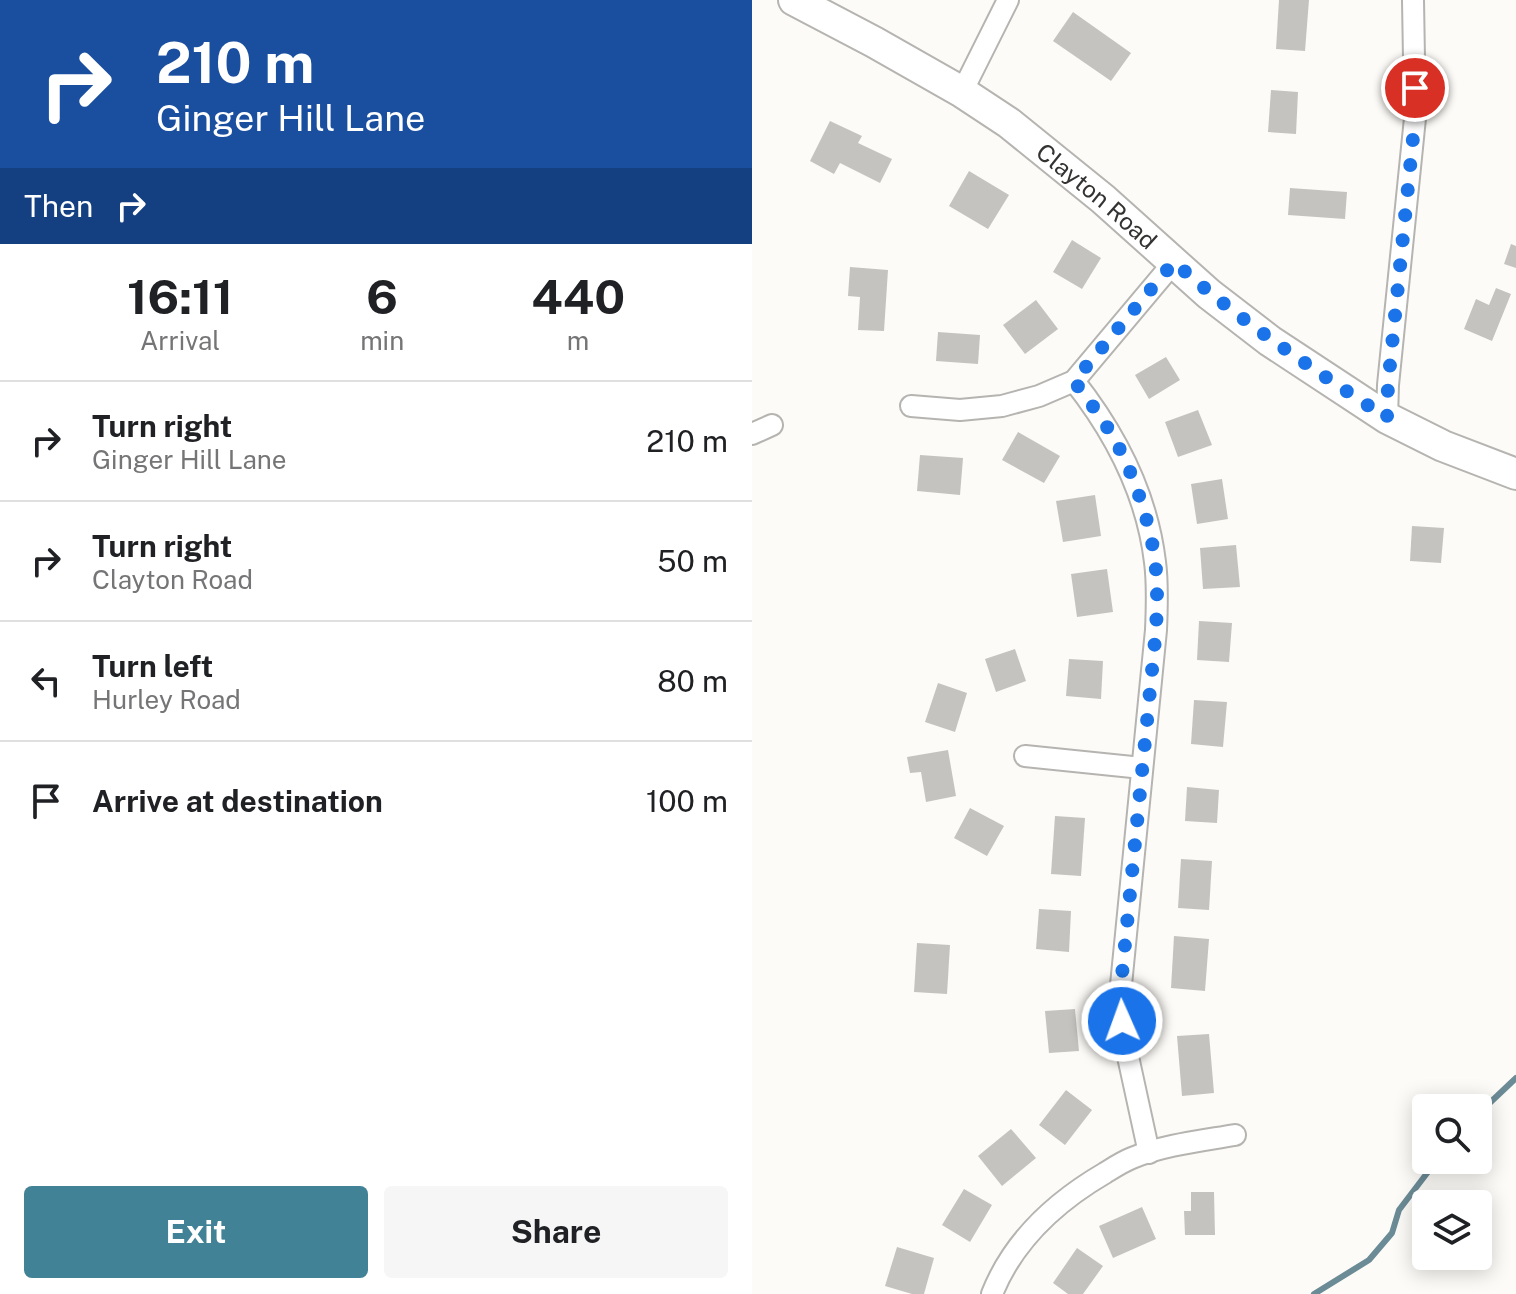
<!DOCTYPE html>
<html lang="en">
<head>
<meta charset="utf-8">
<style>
  :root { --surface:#fff; --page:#f6f6f6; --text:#202124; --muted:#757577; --line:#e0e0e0; --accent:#428296 }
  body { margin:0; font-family:"Public Sans",sans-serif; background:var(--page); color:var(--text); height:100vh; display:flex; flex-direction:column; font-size:30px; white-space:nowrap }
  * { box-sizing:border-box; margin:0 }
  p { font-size:26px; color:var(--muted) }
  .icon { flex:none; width:44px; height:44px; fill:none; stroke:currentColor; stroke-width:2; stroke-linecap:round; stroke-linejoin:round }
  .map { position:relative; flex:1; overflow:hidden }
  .drawer { display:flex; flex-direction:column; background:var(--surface); width:752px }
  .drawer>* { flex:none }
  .guide { background:#1a4fa0; color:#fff; overflow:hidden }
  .controls { position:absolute; left:660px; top:1094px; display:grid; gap:16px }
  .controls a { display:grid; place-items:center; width:80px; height:80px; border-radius:8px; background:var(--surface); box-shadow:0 4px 20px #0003; font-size:40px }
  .pin { position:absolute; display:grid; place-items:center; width:68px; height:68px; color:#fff; margin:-34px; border:4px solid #fff; border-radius:50%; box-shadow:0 2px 8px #0007 }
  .me { position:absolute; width:88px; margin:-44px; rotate:358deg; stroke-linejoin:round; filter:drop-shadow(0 0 6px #0008) }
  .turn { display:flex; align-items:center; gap:28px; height:168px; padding:0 24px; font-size:36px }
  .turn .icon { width:104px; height:104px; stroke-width:2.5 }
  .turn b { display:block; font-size:56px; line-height:68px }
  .then { display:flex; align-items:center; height:76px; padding:0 24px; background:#0003; gap:16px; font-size:30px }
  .eta { display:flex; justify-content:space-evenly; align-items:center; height:136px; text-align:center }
  .eta b { font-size:48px; font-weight:700; line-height:56px }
  .primary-button { display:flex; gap:16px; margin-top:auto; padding:16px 24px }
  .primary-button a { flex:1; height:92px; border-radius:8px; background:var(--accent); color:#fff; font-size:32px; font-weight:700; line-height:92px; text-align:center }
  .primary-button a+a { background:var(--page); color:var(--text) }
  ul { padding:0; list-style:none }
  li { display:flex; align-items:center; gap:24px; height:120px; padding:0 24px; border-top:2px solid var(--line) }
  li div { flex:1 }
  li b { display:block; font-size:30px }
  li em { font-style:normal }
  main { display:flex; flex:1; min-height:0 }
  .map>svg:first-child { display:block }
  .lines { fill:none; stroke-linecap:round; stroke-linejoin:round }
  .stream { stroke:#6b8b96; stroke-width:6 }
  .building { fill:#c5c3c0 }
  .street-casing { stroke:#b6b4b1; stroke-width:24 }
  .secondary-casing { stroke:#b6b4b1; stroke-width:34 }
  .street { stroke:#fff; stroke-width:20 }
  .secondary { stroke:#fff; stroke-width:30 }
  .route { stroke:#1a73e8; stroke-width:14; stroke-dasharray:0 25.2 }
  .labels { text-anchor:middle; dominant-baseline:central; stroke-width:6; stroke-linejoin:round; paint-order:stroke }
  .street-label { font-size:24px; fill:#343332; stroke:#fff }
</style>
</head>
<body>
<main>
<section class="drawer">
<div class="guide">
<div class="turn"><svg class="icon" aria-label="right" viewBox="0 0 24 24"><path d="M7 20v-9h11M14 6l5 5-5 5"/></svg><div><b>210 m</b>Ginger Hill Lane</div></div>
<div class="then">Then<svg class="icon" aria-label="right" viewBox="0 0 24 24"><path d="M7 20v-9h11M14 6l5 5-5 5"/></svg></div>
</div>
<div class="eta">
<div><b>16:11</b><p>Arrival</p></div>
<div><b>6</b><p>min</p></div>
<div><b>440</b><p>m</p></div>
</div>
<ul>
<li><svg class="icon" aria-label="right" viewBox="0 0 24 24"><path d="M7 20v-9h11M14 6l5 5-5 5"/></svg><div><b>Turn right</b><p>Ginger Hill Lane</p></div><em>210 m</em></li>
<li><svg class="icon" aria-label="right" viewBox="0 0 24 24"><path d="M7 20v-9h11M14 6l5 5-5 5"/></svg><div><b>Turn right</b><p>Clayton Road</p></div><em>50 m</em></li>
<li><svg class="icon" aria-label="left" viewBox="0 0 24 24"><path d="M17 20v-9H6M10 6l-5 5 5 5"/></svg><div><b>Turn left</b><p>Hurley Road</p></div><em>80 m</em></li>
<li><svg class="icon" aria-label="arrive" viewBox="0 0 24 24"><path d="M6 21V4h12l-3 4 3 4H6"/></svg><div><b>Arrive at destination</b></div><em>100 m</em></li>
</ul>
<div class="primary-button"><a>Exit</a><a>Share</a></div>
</section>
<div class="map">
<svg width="764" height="1294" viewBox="0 0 764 1294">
  <rect width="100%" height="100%" fill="#fdfbf7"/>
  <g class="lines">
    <g class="stream">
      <polyline points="726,1114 764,1078"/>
      <polyline points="562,1294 617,1260 640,1233 647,1210 685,1160"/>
    </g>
  </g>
  <g class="building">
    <polygon points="527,0 557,0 553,51 524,49"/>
    <polygon points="321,12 379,53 359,81 301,41"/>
    <polygon points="519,90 546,92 544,134 516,132"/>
    <polygon points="78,121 110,136 106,143 140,159 128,183 88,163 82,174 58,161"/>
    <polygon points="217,171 257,195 236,229 197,206"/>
    <polygon points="538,188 595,192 593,219 536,215"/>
    <polygon points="320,240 349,258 330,289 301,272"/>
    <polygon points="759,244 764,246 764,268 752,264"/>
    <polygon points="98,267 136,270 132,331 106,330 108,297 96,296"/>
    <polygon points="744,288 759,294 740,341 712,329 724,299 737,305"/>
    <polygon points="284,300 306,329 273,354 251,325"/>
    <polygon points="186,332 228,335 226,364 184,361"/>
    <polygon points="414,357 428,380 397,399 383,375"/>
    <polygon points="446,410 460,445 426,457 413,422"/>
    <polygon points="266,432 308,456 292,483 250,460"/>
    <polygon points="168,455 211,458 208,495 165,491"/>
    <polygon points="470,479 476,519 445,524 439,484"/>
    <polygon points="343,495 349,536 311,542 304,501"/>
    <polygon points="660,526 692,528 689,563 658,561"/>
    <polygon points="484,545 488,587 451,589 448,548"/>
    <polygon points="355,569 361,612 325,617 319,574"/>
    <polygon points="447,621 480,623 477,662 445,660"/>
    <polygon points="263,649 274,681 244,692 233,659"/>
    <polygon points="317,659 351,661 349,699 314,696"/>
    <polygon points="186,683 215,693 203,732 173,722"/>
    <polygon points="442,700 475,702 471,747 439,744"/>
    <polygon points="196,750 204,796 174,802 169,772 158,773 155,757"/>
    <polygon points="435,787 467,790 465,823 433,821"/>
    <polygon points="218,808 252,826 235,856 202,838"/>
    <polygon points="303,816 333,818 329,876 299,874"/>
    <polygon points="429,859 460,861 457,910 426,908"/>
    <polygon points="287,909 319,911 317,952 284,949"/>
    <polygon points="422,936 457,939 453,991 419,988"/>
    <polygon points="165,943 198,945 195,994 162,992"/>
    <polygon points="323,1009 327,1051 297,1053 293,1011"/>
    <polygon points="457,1034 462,1093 430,1096 425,1036"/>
    <polygon points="314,1090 340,1110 313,1145 287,1125"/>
    <polygon points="259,1129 284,1158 250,1186 226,1156"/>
    <polygon points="212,1189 240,1205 218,1242 190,1225"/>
    <polygon points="439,1192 462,1192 463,1235 433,1235 432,1211 439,1211"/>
    <polygon points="390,1207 404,1239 361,1258 347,1226"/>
    <polygon points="145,1247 182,1258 172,1294 160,1294 133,1286"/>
    <polygon points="325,1248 351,1266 331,1294 316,1294 301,1283"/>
  </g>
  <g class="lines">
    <defs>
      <g id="street">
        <polyline points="210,92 256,0"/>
        <path d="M322 381C363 433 395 495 403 562 406 584 405 607 404 630L369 985 370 1021 375 1052 397 1153"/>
        <polyline points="159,406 208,410 250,406 287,396 322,381 422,262"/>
        <polyline points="635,418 636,385 663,118 661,0"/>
        <polyline points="0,434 20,425"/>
        <polyline points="273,756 390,768"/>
        <path d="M240 1294C261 1241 305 1201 353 1173 361 1168 370 1162 380 1158 412 1145 448 1141 483 1135"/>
      </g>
      <g id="secondary">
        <path id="s1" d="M42 0 122 42 210 92 257 123 351 199 457 294 518 341 635 418 691 446 764 474"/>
      </g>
    </defs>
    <use href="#street" class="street-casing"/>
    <use href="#secondary" class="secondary-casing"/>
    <use href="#street" class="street"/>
    <use href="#secondary" class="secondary"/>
  </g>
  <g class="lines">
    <path class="route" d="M370 1021 369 985 404 630C405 607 406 584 403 561 398 520 378 462 355 427 345 411 333 396 322 381L422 262C488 321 561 369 635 418L636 385 663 118V88"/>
  </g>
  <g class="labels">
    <g class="street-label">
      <text stroke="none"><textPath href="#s1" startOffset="362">Clayton Road</textPath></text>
    </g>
  </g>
</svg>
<div class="controls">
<a><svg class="icon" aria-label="search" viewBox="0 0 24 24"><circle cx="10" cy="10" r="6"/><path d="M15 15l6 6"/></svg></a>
<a><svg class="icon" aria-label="layers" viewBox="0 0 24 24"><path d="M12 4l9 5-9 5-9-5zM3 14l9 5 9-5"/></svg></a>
</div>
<div class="pin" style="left:663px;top:88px;background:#d93025"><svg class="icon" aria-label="arrive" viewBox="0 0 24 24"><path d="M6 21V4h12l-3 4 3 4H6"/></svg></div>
<svg class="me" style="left:370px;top:1021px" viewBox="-20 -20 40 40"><circle r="17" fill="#1a73e8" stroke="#fff" stroke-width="3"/><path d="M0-11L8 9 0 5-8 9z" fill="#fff"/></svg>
</div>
</main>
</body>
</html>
